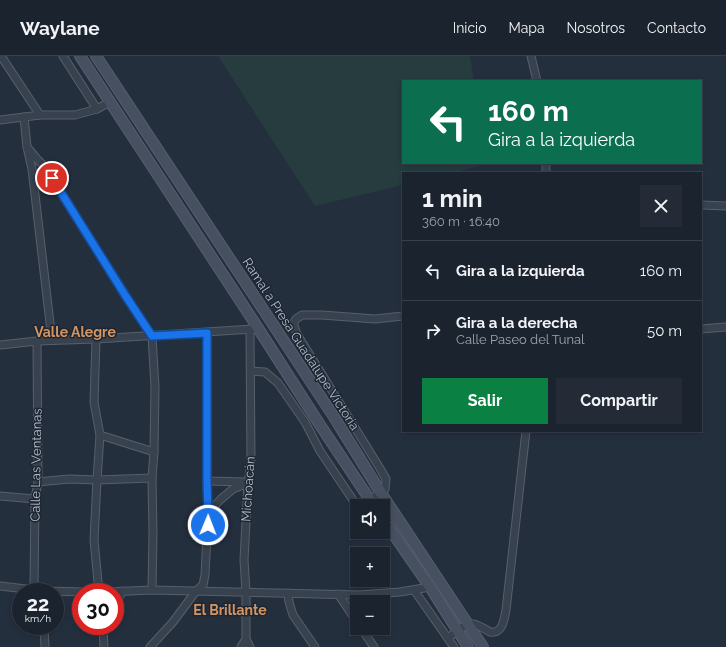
<!DOCTYPE html>
<html lang="es">
<head>
<meta charset="utf-8">
<style>
  :root { --surface:#1b232e; --page:#242b36; --text:#f1f3f6; --muted:#a0a4aa; --line:#39404a; --accent:#0b8043 }
  body { margin:0; font-family:Raleway,sans-serif; background:var(--page); color:var(--text); height:100vh; display:flex; flex-direction:column; font-size:15px; white-space:nowrap }
  * { box-sizing:border-box; margin:0 }
  p { font-size:13px; color:var(--muted) }
  .icon { flex:none; width:22px; height:22px; fill:none; stroke:currentColor; stroke-width:2; stroke-linecap:round; stroke-linejoin:round }
  .map { position:relative; flex:1; overflow:hidden }
  .sheet { position:absolute; left:402px; top:116px; width:300px; height:260px; display:flex; flex-direction:column; background:var(--surface); border-radius:0px; box-shadow:0 2px 6px #0003,0 0 0 1px var(--line) }
  .sheet>* { flex:none }
  .guide { position:absolute; left:402px; top:24px; width:300px; height:84px; border-radius:0px; box-shadow:0 2px 6px #0003,0 0 0 1px var(--line); background:#0b6e4f; color:#fff; overflow:hidden }
  .controls { position:absolute; left:350px; top:443px; display:grid; gap:8px }
  .controls a { display:grid; place-items:center; width:40px; height:40px; border-radius:0px; background:var(--surface); box-shadow:0 2px 6px #0003,0 0 0 1px var(--line); font-size:20px }
  .speed { position:absolute; left:12px; top:527px; display:flex; gap:8px; font-size:20px; font-weight:700; text-align:center }
  .speed>* { display:grid; place-content:center; width:52px; height:52px; border-radius:50%; background:var(--surface); box-shadow:0 2px 6px #0003,0 0 0 1px var(--line); line-height:1 }
  .speed small { font-size:10px; font-weight:400 }
  .speed .limit { border:6px solid #d22; background:#fff; color:#111 }
  .pin { position:absolute; display:grid; place-items:center; width:34px; height:34px; color:#fff; margin:-17px; border:2px solid #fff; border-radius:50%; box-shadow:0 1px 4px #0007 }
  .me { position:absolute; width:44px; margin:-22px; rotate:1deg; stroke-linejoin:round; filter:drop-shadow(0 0 3px #0008) }
  .turn { display:flex; align-items:center; gap:14px; height:84px; padding:0 20px; font-size:18px }
  .turn .icon { width:52px; height:52px; stroke-width:2.5 }
  .turn b { display:block; font-size:28px; line-height:34px }
  .round { display:grid; place-items:center; flex:none; width:42px; height:42px; border-radius:0px; background:var(--page) }
  .summary { display:flex; align-items:center; justify-content:space-between; height:68px; padding:0 20px }
  h1 { font-size:24px; font-weight:700; line-height:30px }
  .primary-button { display:flex; gap:8px; margin-top:auto; padding:8px 20px }
  .primary-button a { flex:1; height:46px; border-radius:0px; background:var(--accent); color:#fff; font-size:16px; font-weight:700; line-height:46px; text-align:center }
  .primary-button a+a { background:var(--page); color:var(--text) }
  ul { padding:0; list-style:none }
  li { display:flex; align-items:center; gap:12px; height:60px; padding:0 20px; border-top:1px solid var(--line) }
  li div { flex:1 }
  li b { display:block; font-size:15px }
  li em { font-style:normal }
  header { display:flex; align-items:center; gap:24px; box-sizing:border-box; height:56px; padding:0 20px; background:var(--surface); border-bottom:1px solid var(--line) }
  header strong { font-size:19px }
  nav { display:flex; gap:22px; margin-inline-start:auto; font-size:14px }
  .map>svg:first-child { display:block }
  .pitch { fill:#263c3f }
  .lines { fill:none; stroke-linecap:round; stroke-linejoin:round }
  .minor-casing { stroke:#565f6c; stroke-width:9 }
  .secondary-casing { stroke:#565f6c; stroke-width:12 }
  .minor { stroke:#38414e; stroke-width:7 }
  .secondary { stroke:#465061; stroke-width:10 }
  .route-casing { stroke:#114b97; stroke-width:10 }
  .route { stroke:#1a73e8; stroke-width:7 }
  .labels { text-anchor:middle; dominant-baseline:central; stroke-width:3; stroke-linejoin:round; paint-order:stroke }
  .street-label { font-size:13px; fill:#b4bcc9; stroke:#1d2633 }
  .neighbourhood-label { font-size:14px; font-weight:bold; fill:#d59563; stroke:#1d2633 }
</style>
</head>
<body>
<header>
<strong>Waylane</strong>
<nav><a>Inicio</a><a>Mapa</a><a>Nosotros</a><a>Contacto</a></nav>
</header>
<div class="map">
<svg width="726" height="591" viewBox="0 0 726 591">
  <rect width="100%" height="100%" fill="#242f3e"/>
  <polygon class="pitch" points="218,0 470,0 474,25 403,25 403,107 486,107 487,108 451,117 403,117 403,129 315,150"/>
  <g class="lines">
    <defs>
      <g id="minor">
        <polyline points="1,0 40,59"/>
        <polyline points="63,0 97,53"/>
        <polyline points="531,0 537,25"/>
        <polyline points="24,61 27,91 32,113 52,284"/>
        <polyline points="0,64 40,59 75,59 97,53 110,46"/>
        <polyline points="27,91 37,103 44,110 125,239 152,280 155,331 154,396 152,422 153,478 152,534"/>
        <polyline points="546,117 546,107"/>
        <polyline points="701,149 726,150"/>
        <polyline points="701,273 726,271"/>
        <polyline points="96,283 94,346 100,379 97,424 94,484 99,536"/>
        <polyline points="0,289 37,285 96,283 253,273"/>
        <polyline points="251,315 265,316 278,327 305,366 320,395 357,450"/>
        <polyline points="100,379 154,396"/>
        <polyline points="207,425 246,426"/>
        <polyline points="38,426 69,423 97,424 152,422"/>
        <polyline points="0,440 35,443"/>
        <polyline points="358,450 381,437 385,433 386,423 381,414 297,278 294,270 294,266 296,263 302,259 322,259 375,263 403,260"/>
        <polyline points="208,457 221,443 233,433 248,427"/>
        <polyline points="0,530 43,535 87,536"/>
        <polyline points="34,534 35,443 38,426 37,285"/>
        <polyline points="414,534 454,591"/>
        <polyline points="108,536 152,534 359,539 400,536 430,531"/>
        <polyline points="288,537 289,546 293,559 315,591"/>
        <polyline points="338,538 357,566"/>
        <polyline points="115,550 122,535"/>
        <polyline points="44,570 45,591"/>
        <polyline points="103,570 104,591"/>
        <polyline points="361,572 374,591"/>
        <path d="M448 582C454 578 465 567 473 568 479 569 485 573 490 576 503 578 504 563 506 554L526 375"/>
        <polyline points="246,583 250,591"/>
        <polyline points="150,591 173,566 196,535 203,529 205,519 208,457 207,425 207,277"/>
        <polyline points="241,591 246,583 246,536 244,504 248,427 251,407 250,274"/>
      </g>
      <g id="secondary">
        <polyline points="80,0 258,272 320,369 374,450"/>
        <polyline points="96,0 334,361 381,437 483,591"/>
        <polyline points="383,463 430,531 468,591"/>
      </g>
    </defs>
    <use href="#minor" class="minor-casing"/>
    <use href="#secondary" class="secondary-casing"/>
    <use href="#minor" class="minor"/>
    <use href="#secondary" class="secondary"/>
  </g>
  <g class="lines">
    <defs>
      <polyline id="route" points="52,122 125,239 152,280 207,277 207,425 208,457 208,469"/>
    </defs>
    <use href="#route" class="route-casing"/>
    <use href="#route" class="route"/>
  </g>
  <g class="labels">
    <g class="street-label">
      <text transform="translate(301 288) rotate(57)">Ramal a Presa Guadalupe Victoria</text>
      <text transform="translate(36 409) rotate(-89)">Calle Las Ventanas</text>
      <text transform="translate(248 433) rotate(-86)">Michoacán</text>
    </g>
    <g class="neighbourhood-label">
      <text x="75" y="276">Valle Alegre</text>
      <text x="230" y="554">El Brillante</text>
    </g>
  </g>
</svg>
<div class="controls">
<a><svg class="icon" aria-label="sound" viewBox="0 0 24 24"><path d="M4 9h4l5-4v14l-5-4H4zM17 9q2 3 0 6"/></svg></a>
<a>+</a>
<a>−</a>
</div>
<div class="speed"><div>22<small>km/h</small></div><div class="limit">30</div></div>
<div class="pin" style="left:52px;top:122px;background:#d93025"><svg class="icon" aria-label="arrive" viewBox="0 0 24 24"><path d="M6 21V4h12l-3 4 3 4H6"/></svg></div>
<svg class="me" style="left:208px;top:469px" viewBox="-20 -20 40 40"><circle r="17" fill="#1a73e8" stroke="#fff" stroke-width="3"/><path d="M0-11L8 9 0 5-8 9z" fill="#fff"/></svg>
<div class="guide">
<div class="turn"><svg class="icon" aria-label="left" viewBox="0 0 24 24"><path d="M17 20v-9H6M10 6l-5 5 5 5"/></svg><div><b>160 m</b>Gira a la izquierda</div></div>
</div>
<section class="sheet">
<div class="summary"><div><h1>1 min</h1><p>360 m · 16:40</p></div><a class="round"><svg class="icon" aria-label="close" viewBox="0 0 24 24"><path d="M6 6l12 12M18 6L6 18"/></svg></a></div>
<ul>
<li><svg class="icon" aria-label="left" viewBox="0 0 24 24"><path d="M17 20v-9H6M10 6l-5 5 5 5"/></svg><div><b>Gira a la izquierda</b></div><em>160 m</em></li>
<li><svg class="icon" aria-label="right" viewBox="0 0 24 24"><path d="M7 20v-9h11M14 6l5 5-5 5"/></svg><div><b>Gira a la derecha</b><p>Calle Paseo del Tunal</p></div><em>50 m</em></li>
</ul>
<div class="primary-button"><a>Salir</a><a>Compartir</a></div>
</section>
</div>
</body>
</html>
